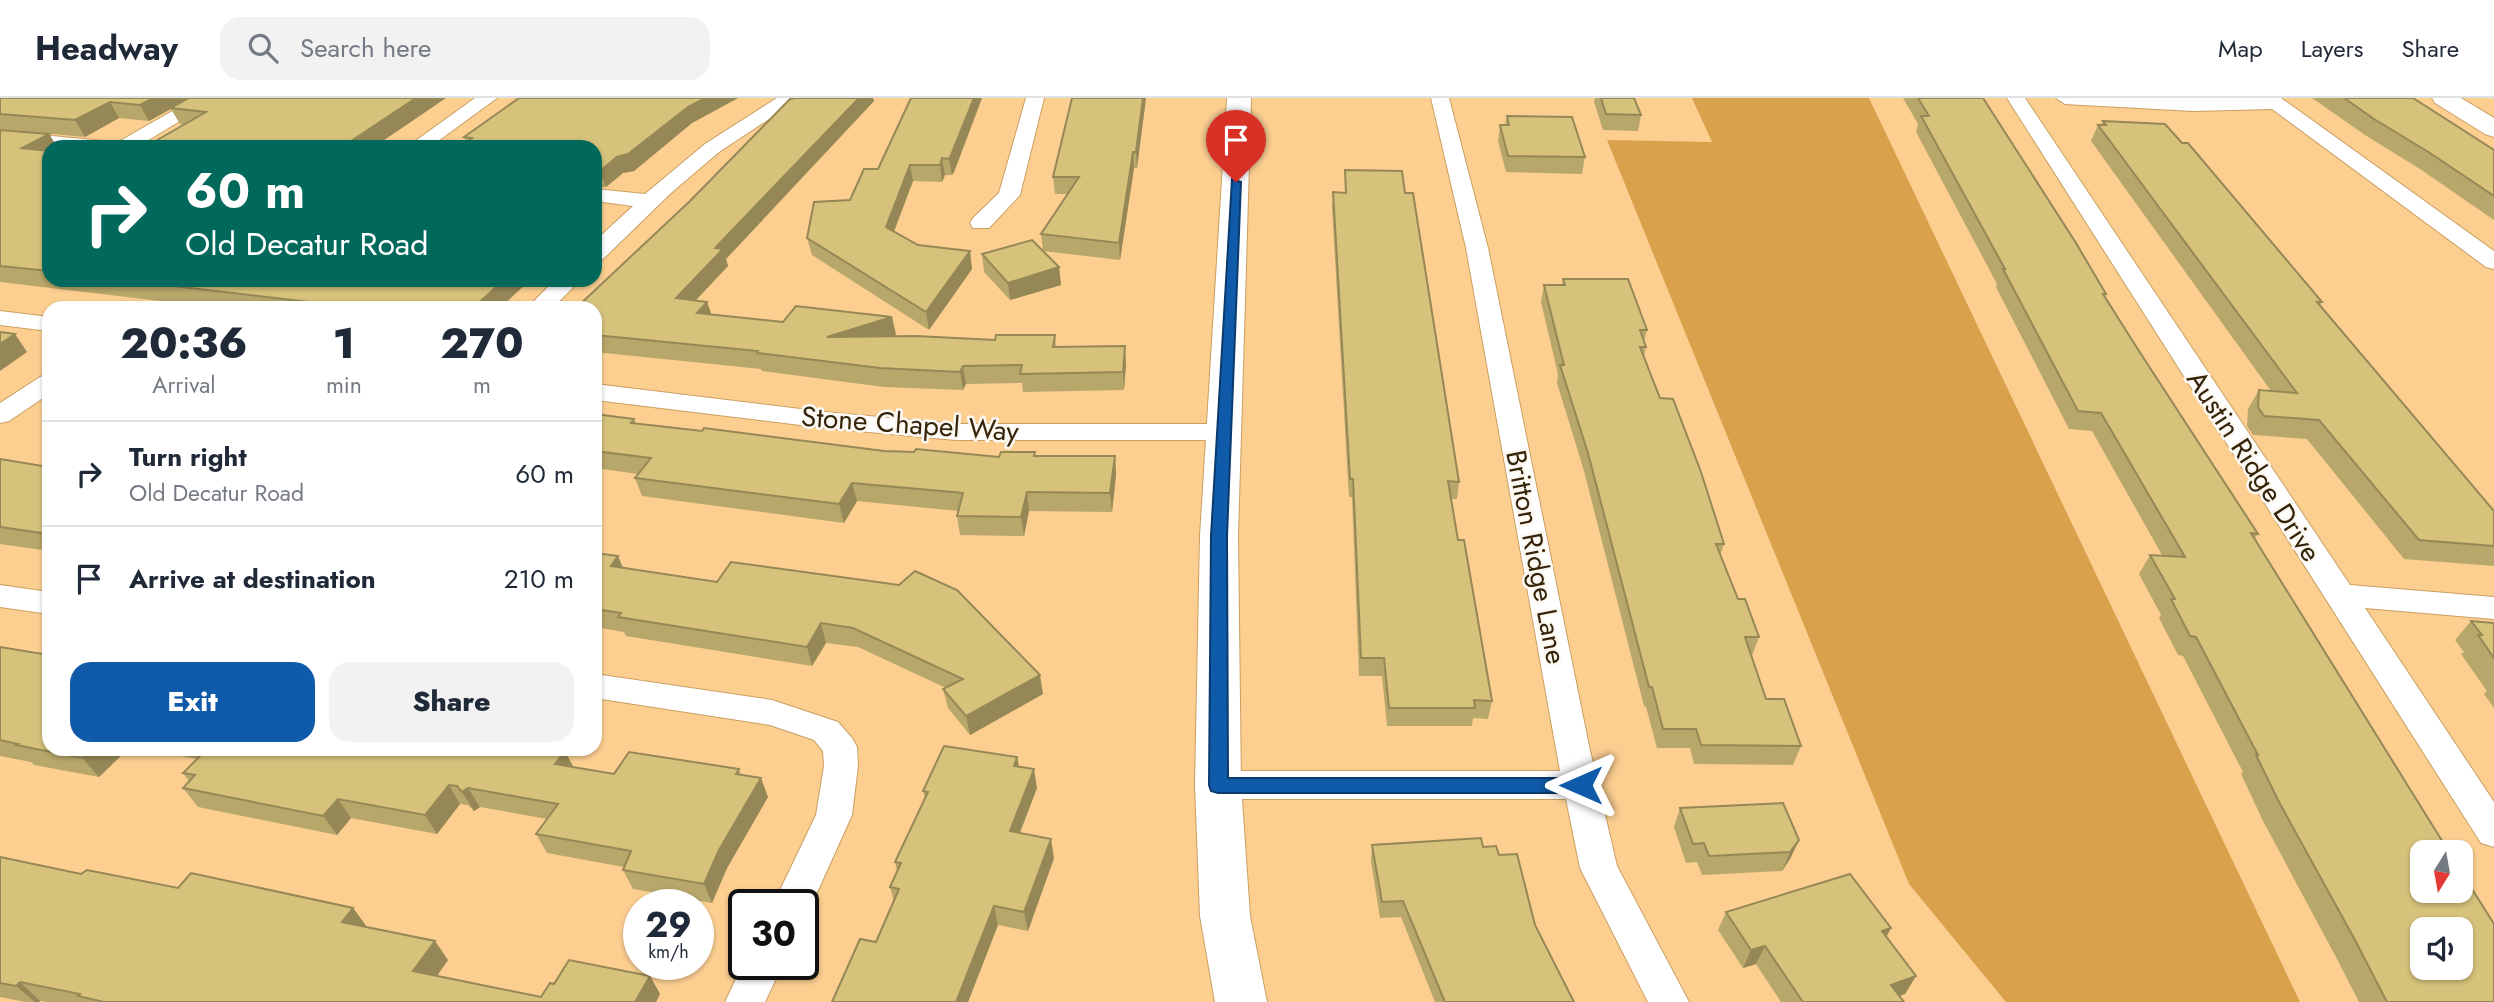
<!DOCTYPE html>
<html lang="en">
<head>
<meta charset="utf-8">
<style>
  :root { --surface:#fff; --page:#f2f2f3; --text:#1f2937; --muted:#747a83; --line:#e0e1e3; --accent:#0f5aa9 }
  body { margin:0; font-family:Jost,sans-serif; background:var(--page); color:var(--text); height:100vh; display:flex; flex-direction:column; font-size:26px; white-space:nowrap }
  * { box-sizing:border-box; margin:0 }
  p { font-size:23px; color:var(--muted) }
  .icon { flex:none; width:38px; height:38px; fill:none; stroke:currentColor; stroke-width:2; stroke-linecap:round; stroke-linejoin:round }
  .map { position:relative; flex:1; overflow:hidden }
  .side { position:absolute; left:42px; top:203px; width:560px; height:455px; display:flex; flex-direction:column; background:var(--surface); border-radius:21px; box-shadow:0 2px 5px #0004 }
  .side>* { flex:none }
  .banner { position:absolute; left:42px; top:42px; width:560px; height:147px; border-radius:21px; box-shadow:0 2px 5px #0004; background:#00695c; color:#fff; overflow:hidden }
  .needle { width:46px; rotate:191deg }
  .buttons { position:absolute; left:2410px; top:742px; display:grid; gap:14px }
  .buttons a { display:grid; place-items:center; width:63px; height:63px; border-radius:14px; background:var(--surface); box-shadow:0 2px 5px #0004; font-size:35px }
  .speed { position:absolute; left:623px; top:791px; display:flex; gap:14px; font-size:35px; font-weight:700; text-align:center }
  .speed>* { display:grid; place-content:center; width:91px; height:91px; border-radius:50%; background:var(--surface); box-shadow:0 2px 5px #0004; line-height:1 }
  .speed small { font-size:18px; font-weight:400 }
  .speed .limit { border:4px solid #111; border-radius:10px; background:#fff; color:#111 }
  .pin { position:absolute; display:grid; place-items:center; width:60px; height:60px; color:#fff; margin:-72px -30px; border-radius:50% 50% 50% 0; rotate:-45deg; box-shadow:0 0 7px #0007 }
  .pin .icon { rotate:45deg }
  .me { position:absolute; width:77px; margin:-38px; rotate:270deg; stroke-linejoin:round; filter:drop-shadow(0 0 5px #0008) }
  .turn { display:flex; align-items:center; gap:24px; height:147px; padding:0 28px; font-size:32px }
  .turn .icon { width:91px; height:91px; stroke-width:2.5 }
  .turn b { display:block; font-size:49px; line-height:60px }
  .eta { display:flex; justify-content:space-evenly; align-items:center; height:119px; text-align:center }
  .eta b { font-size:42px; font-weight:800; line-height:49px }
  .primary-button { display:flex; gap:14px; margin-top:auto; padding:14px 28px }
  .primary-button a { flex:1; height:80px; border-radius:21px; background:var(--accent); color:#fff; font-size:28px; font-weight:800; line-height:80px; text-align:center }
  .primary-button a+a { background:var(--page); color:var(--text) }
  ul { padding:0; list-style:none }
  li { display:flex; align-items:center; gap:21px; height:105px; padding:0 28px; border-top:2px solid var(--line) }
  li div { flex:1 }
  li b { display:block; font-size:26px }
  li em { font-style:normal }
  header { display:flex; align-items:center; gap:42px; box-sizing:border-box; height:98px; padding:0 35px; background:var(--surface); border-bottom:2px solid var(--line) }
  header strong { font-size:33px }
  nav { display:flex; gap:38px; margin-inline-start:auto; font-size:24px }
  .search { width:490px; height:63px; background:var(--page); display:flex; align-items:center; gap:18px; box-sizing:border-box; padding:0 24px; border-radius:21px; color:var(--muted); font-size:26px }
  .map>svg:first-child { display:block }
  .green { fill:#daa14c }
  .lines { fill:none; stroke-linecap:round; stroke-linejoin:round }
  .street-casing { stroke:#ca9f62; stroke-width:2 }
  .secondary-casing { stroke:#ca9f62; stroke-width:2 }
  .street { fill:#fff; fill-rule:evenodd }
  .secondary { fill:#fff; fill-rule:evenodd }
  .wall { fill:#b8a76a }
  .shaded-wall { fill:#968856 }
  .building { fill:#d6c27b; stroke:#968856; stroke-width:2; fill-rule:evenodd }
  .route { fill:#0f5aa9; stroke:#0a3a6e; stroke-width:2 }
  .labels { text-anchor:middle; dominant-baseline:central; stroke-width:5; stroke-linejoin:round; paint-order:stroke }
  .street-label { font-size:28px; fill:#35240a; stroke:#fcf8f2 }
</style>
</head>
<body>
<header>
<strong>Headway</strong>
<div class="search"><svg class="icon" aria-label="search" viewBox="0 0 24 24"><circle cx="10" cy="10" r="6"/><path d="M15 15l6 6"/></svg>Search here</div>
<nav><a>Map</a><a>Layers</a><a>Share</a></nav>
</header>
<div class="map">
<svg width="2494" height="904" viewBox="0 0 2494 904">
  <rect width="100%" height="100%" fill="#fccf91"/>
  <polygon class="green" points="1692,0 1869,0 2300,904 2006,904 1909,786 1607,42 1712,44"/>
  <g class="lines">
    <defs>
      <g id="street">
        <polygon points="195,0 218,0 137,49 49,50 0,45 0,33 104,43 113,47"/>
        <polygon points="475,0 497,0 430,49 407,49"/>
        <polygon points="777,0 801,0 719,54 671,95 603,161 595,163 595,143 633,108 595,103 595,91 645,96 705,46"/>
        <polygon points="1026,0 1044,0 1020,97 989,130 973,130 970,125 973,120 999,95"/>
        <polygon points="1431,0 1449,0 1488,150 1589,648 1617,768 1689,904 1648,904 1580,770 1566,701 1218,701 1206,697 1200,687 1206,677 1218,673 1560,673 1466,150"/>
        <polygon points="2007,0 2025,0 2350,487 2494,499 2494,521 2365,510 2494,704 2494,749 2481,745"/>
        <polygon points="2056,0 2281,0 2494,153 2494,171 2486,169 2272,11 2193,13 2065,6"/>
        <polygon points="555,182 580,182 553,210 527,210"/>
        <polygon points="0,213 49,219 49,233 0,227"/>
        <polygon points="49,276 49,296 9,323 0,325 0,305 40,279"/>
        <polygon points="595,286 825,314 956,326 1226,326 1236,328 1239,334 1236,340 1226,342 956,342 825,330 595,302"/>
        <polygon points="0,487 49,494 49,516 0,509"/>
        <polygon points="595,576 772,602 838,624 852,640 857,649 858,668 852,717 806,819 803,819 803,807 773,807 816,717 824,668 823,653 814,642 770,627 595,600"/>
        <polygon points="744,864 783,866 765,904 725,904"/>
      </g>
      <g id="secondary">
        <polygon points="1227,0 1251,0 1238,438 1241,687 1250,818 1267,904 1215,904 1200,818 1195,687 1200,438"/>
        <polygon points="2432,0 2461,0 2494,20 2494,39 2485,36 2435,5"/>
      </g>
    </defs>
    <use href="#street" class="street-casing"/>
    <use href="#secondary" class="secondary-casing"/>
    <use href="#street" class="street"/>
    <use href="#secondary" class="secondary"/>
  </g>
  <g class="wall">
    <polygon points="0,0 446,0 184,27 180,26 171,11 149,23 119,20 85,39 0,31"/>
    <polygon points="519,0 738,0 692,25 634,73 623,75 606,89 595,89 595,49 468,47 464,39"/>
    <polygon points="795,0 873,0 874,3 726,161 728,168 696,202 707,204 711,216 783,224 892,219 896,237 892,238 995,242 1055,237 1056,249 1126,266 1124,292 1023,294 1022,285 966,286 963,292 884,289 762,273 761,271 595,254 595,210 690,103"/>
    <polygon points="911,0 982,0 954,74 952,77 945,77 942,84 913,83 894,134 918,147 970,153 972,171 929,232 812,157 807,140 850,102 878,71"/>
    <polygon points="1146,0 1137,70 1134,70 1120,162 1043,153 1059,169 1061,187 1010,202 984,174 982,156 1043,153 1041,136 1068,96 1055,96 1053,79"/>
    <polygon points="1595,0 1634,0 1641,17 1638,33 1603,32 1594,4"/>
    <polygon points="1903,0 1983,0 2106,196 2105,198 2139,253 2258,436 2255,440 2494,904 2359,904 2337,861 2263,723 2241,676 2243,674 2183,558 2178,557 2159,520 2161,517 2139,476 2150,457 2162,457 2092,333 2069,331 1996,189 1997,186 1916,34 1918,26"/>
    <polygon points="2312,0 2413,0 2494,52 2494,122 2420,71 2365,37"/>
    <polygon points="1507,18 1585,59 1582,76 1506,74 1498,43 1500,27 1505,27"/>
    <polygon points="2103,23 2322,204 2320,207 2494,413 2494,468 2404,461 2307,341 2253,337 2247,328 2248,311 2259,292 2271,293 2091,43 2098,27 2101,27"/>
    <polygon points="0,32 49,36 57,49 49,49 49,182 530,182 500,210 220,210 0,184"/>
    <polygon points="1345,72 1405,95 1459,384 1457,401 1451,401 1458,442 1492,603 1488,621 1473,620 1472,628 1387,628 1382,578 1359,578 1352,399 1349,399 1332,110 1333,94 1345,95"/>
    <polygon points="1563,181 1647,232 1644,244 1646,249 1644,259 1660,300 1724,446 1720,458 1738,501 1759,539 1752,558 1766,601 1801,648 1793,667 1694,666 1690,650 1657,650 1646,609 1644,608 1584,373 1557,285 1558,276 1541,204 1544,187 1562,187"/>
    <polygon points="595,316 634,321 636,325 884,353 999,359 1035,358 1115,358 1116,377 1112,414 1029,413 1024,438 960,437 957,418 958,413 857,403 844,425 642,398 635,380 638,376 595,370"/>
    <polygon points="0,361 49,369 49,453 0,446"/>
    <polygon points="595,455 618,458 623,470 717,484 731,464 1043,596 970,637 948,610 943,591 946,590 858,549 826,545 812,568 626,538 624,534 595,529"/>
    <polygon points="2471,523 2494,525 2494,610 2484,596 2487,593 2461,556 2464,554 2455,542"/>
    <polygon points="0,549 128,651 99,679 34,667 31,664 0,658"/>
    <polygon points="143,651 554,651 573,669 614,676 739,671 741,677 768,699 727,770 712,805 633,791 623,772 624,769 547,755 536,736 547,721 480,709 474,713 468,707 460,706 437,736 351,720 337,737 198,709 183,690 189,683 183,675 197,661"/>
    <polygon points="1017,659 1019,669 1037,690 1020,735 1054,760 1028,833 998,827 968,904 832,904 876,844 894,803 890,789 897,773 895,764 925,700 923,693"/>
    <polygon points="1680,710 1799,742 1790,761 1782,773 1702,777 1697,764 1686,765 1674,729"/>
    <polygon points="1372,747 1483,749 1499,757 1574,904 1435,904 1401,819 1380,820 1371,763"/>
    <polygon points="0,759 81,776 178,790 353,810 367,829 448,862 437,878 541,899 650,878 660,896 656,904 47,904 40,903 39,904 26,904 0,899"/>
    <polygon points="1726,814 1891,830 1886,839 1916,878 1905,896 1899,898 1904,904 1781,904 1756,866 1743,870 1718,832"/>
  </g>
  <g class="shaded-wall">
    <polygon points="153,0 190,0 149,23 140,7"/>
    <polygon points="416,0 446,0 374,49 342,49"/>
    <polygon points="705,0 738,0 692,25 634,73 623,75 606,89 600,73 617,59 688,9"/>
    <polygon points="859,0 873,0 874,3 726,161 728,168 681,218 676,200 715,150"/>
    <polygon points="974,0 982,0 954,74 952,77 949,61"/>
    <polygon points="1143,0 1146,0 1137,70 1136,54"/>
    <polygon points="110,4 119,20 85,39 75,22"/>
    <polygon points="49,36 57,49 49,49 49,58 22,50"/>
    <polygon points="1133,54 1134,70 1120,162 1119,145"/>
    <polygon points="942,60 945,77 942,84 940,67"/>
    <polygon points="910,67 913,83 889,146 886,129"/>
    <polygon points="970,153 972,171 929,232 926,214"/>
    <polygon points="1059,169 1061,187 1010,202 1008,185"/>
    <polygon points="504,182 530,182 500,210 473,210"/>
    <polygon points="707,204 713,221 697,215"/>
    <polygon points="892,219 896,237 832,257 827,239"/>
    <polygon points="15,236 27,254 0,273 0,246"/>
    <polygon points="1125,248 1126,266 1124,292 1123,274"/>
    <polygon points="963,268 966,286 963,292 960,274"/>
    <polygon points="1115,358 1116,377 1112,414 1110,395"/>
    <polygon points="852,385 857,403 844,425 839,406"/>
    <polygon points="1027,394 1029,413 1024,438 1021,419"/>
    <polygon points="618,458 626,478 611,468"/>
    <polygon points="821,525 826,545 812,568 807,549"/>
    <polygon points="1040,577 1043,596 970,637 966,618"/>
    <polygon points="92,651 128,651 99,679 82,660"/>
    <polygon points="565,653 575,672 555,666"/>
    <polygon points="1017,659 1021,679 1014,668"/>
    <polygon points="1034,671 1037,690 1013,752 1010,733"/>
    <polygon points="761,680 768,699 727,770 712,805 704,786 719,752"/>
    <polygon points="449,687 460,706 437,736 425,717"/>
    <polygon points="468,690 480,709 474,713 462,694"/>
    <polygon points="338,701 351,720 337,737 323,718"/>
    <polygon points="1051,741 1054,760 1028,833 1024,814"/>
    <polygon points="1799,742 1790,761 1782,773 1790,754"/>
    <polygon points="994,808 998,827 968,904 956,904"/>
    <polygon points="353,810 367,829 342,824"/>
    <polygon points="1891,830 1881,849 1882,833"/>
    <polygon points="435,843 448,862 427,892 413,873"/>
    <polygon points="1765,848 1756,866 1743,870 1751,852"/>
    <polygon points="650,878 660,896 656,904 635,904"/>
    <polygon points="1916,878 1905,896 1883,904 1891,887"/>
    <polygon points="20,884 40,903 39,904 35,904 16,888"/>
  </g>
  <g class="building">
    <polygon points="0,0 153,0 140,7 110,4 75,22 0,16"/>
    <polygon points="189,0 416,0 342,49 145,49 206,14 171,10"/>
    <polygon points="519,0 705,0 688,9 628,56 617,59 600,73 595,73 595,49 465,49 473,43 469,43 472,40 464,39"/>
    <polygon points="795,0 859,0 715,150 723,151 676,200 707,204 697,215 783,224 796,208 892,219 827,239 916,238 995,242 996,237 1055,237 1053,249 1125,248 1123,274 1020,276 1022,267 963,268 960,274 880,270 757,255 758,253 595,237 595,210 576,210 690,103 790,1"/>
    <polygon points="911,0 974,0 951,57 949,61 942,60 940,67 910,67 886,129 918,147 970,153 926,214 807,140 814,104 850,102 864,71 878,71"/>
    <polygon points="1072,0 1143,0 1136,54 1133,54 1119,145 1041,136 1079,79 1053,79"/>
    <polygon points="1601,0 1634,0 1641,17 1606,16"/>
    <path d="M1918 0H1983L2076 145 2106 196H2103L2139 253 2258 436 2251 435 2449 754H2422V793H2460V772L2494 826V904H2387L2355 842 2279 704 2256 657H2258L2196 539 2190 538 2171 501H2175L2150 457 2185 459 2101 315 2078 313 2003 171H2005L1921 18H1929ZM2422 831H2460V870H2422Z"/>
    <polygon points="2344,0 2413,0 2494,52 2494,98 2430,55 2374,21"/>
    <polygon points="1507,18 1572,19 1585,59 1508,58 1500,27 1509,27"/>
    <polygon points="2103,23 2165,26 2182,45 2188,45 2322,204 2317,204 2494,413 2494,448 2419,442 2319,322 2264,318 2258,309 2259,292 2297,295 2098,27 2106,27"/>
    <polygon points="0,32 49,36 22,50 49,53 49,173 0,168"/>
    <polygon points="1345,72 1402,73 1405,95 1413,95 1459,384 1448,383 1458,442 1464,442 1492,603 1474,602 1475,610 1389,610 1384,560 1361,560 1353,381 1350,381 1333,94 1346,95"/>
    <polygon points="1032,142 1059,169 1008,185 982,156"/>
    <polygon points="1563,181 1628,181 1647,232 1640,232 1646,249 1640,249 1660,300 1673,301 1701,374 1724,446 1716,446 1738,501 1745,501 1759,539 1745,539 1766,601 1784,601 1801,648 1701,647 1696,631 1663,631 1652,589 1649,589 1588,355 1560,267 1564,267 1544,187 1565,187"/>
    <polygon points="123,182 504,182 473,210 360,210"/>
    <polygon points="0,234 15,236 0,246"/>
    <polygon points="595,316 634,321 631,325 702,333 704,330 884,353 914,354 916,351 999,359 1001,354 1035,354 1034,358 1115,358 1110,395 1027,394 1021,419 957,418 963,395 852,385 839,406 635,380 651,360 595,353"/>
    <polygon points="0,361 49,369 49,436 0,429"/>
    <polygon points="595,455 618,458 611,468 717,484 731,464 899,487 915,473 957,492 1040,577 966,618 943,591 963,581 853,530 821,525 807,549 618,519 621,515 595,511"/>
    <polygon points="2471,523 2494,525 2494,560 2478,537 2482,537"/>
    <polygon points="0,549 49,557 49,651 92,651 82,660 16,647 18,646 0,642"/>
    <polygon points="944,648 1017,659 1014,668 1034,671 1010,733 1051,741 1024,814 994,808 956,904 832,904 860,841 876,844 899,791 890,789 901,765 895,764 928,694 923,693"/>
    <polygon points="207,651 554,651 565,653 555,666 614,676 629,654 739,671 736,676 761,680 719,752 704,786 623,772 631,753 536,736 558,706 468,690 462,694 457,688 449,687 425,717 338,701 323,718 183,690 195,677 183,675"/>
    <polygon points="1783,705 1799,742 1790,754 1709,758 1704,745 1693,746 1680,710"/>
    <polygon points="1481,740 1483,749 1496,748 1499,757 1517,756 1535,827 1574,904 1445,904 1403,803 1382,804 1372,747"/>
    <polygon points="0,759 81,776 87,772 178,790 191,775 353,810 342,824 435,843 413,873 541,899 550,885 554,886 569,862 650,878 635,904 104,904 78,898 80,896 20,884 16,888 0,885"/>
    <polygon points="1850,776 1891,830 1882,833 1916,878 1891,887 1904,904 1803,904 1765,848 1751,852 1726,814"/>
  </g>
  <polygon class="route" points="1232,81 1241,84 1227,438 1228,680 1581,680 1588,682 1590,687 1588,693 1581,695 1218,695 1211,693 1209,687 1211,438"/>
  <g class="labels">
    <g class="street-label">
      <text transform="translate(910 326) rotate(4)">Stone Chapel Way</text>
      <text transform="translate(2254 368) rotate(57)">Austin Ridge Drive</text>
      <text transform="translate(1536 459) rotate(79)">Britton Ridge Lane</text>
    </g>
  </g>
</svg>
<div class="buttons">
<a><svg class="needle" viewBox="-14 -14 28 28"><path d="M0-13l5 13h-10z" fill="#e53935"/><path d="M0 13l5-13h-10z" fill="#747a83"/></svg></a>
<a><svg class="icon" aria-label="sound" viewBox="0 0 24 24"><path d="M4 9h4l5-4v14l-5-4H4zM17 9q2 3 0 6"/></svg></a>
</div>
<div class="speed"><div>29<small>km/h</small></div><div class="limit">30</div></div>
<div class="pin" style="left:1236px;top:84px;background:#d93025"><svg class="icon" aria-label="arrive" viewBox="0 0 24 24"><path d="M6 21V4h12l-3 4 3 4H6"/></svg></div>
<svg class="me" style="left:1581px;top:687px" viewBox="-20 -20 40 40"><path d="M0-17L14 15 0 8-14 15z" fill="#0f5aa9" stroke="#fff" stroke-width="4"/></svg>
<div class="banner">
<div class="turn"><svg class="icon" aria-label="right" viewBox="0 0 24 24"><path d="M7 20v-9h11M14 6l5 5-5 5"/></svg><div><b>60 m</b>Old Decatur Road</div></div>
</div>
<section class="side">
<div class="eta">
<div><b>20:36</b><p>Arrival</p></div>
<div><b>1</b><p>min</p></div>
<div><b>270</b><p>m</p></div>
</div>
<ul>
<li><svg class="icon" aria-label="right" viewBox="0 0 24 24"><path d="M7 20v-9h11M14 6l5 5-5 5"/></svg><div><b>Turn right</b><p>Old Decatur Road</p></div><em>60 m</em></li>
<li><svg class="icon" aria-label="arrive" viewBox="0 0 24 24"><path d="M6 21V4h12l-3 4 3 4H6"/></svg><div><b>Arrive at destination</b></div><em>210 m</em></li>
</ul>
<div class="primary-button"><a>Exit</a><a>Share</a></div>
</section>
</div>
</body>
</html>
